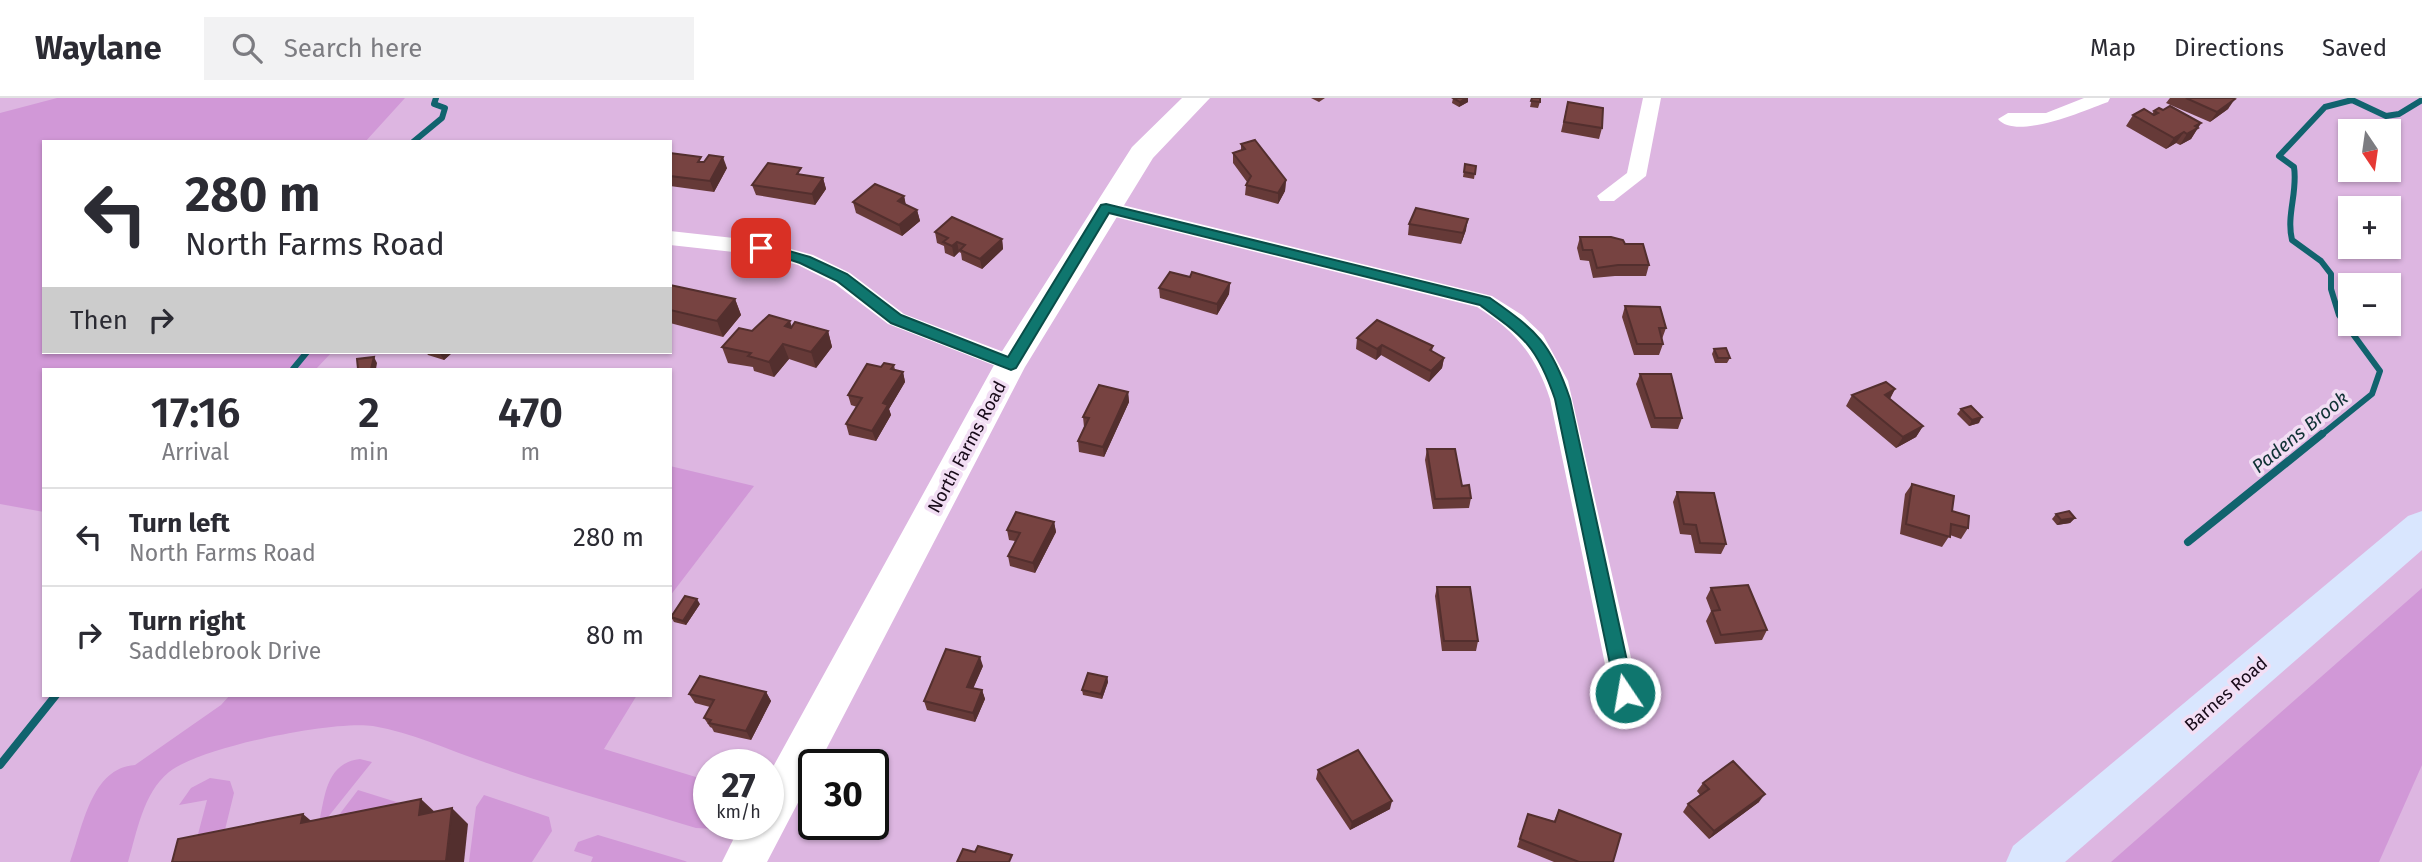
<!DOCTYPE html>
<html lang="en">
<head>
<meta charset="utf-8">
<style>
  :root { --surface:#fff; --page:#f2f2f3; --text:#2b2b33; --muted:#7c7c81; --line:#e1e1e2 }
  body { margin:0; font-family:"Fira Sans",sans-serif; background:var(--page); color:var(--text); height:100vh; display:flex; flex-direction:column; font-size:26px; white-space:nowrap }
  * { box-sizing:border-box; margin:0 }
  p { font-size:23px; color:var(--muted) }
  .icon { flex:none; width:38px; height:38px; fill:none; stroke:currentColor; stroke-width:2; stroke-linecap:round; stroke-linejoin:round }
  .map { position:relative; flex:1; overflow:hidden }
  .sheet { position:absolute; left:42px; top:270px; width:630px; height:329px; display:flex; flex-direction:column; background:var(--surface); border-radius:0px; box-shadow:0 2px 5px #0004 }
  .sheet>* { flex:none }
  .top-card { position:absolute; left:42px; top:42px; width:630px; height:214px; border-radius:0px; box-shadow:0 2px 5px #0004; background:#fff; color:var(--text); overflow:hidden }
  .needle { width:46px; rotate:167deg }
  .fabs { position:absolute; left:2338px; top:21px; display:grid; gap:14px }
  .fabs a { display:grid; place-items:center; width:63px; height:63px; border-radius:0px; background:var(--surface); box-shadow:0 2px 5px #0004; font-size:35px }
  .speed { position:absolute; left:693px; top:651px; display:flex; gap:14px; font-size:35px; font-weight:700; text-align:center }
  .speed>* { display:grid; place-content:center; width:91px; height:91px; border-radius:50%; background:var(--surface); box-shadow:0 2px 5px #0004; line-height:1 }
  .speed small { font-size:18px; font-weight:400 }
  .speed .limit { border:4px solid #111; border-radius:10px; background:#fff; color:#111 }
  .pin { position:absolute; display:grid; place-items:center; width:60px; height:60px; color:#fff; margin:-30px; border-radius:14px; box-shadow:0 4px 10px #0006 }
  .me { position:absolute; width:77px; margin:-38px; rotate:348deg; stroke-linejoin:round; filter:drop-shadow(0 0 5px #0008) }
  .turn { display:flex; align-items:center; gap:24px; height:147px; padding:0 28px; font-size:32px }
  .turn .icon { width:91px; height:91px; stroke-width:2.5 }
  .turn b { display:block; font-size:49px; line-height:60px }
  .then { display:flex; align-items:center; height:66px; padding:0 28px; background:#0003; gap:14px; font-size:26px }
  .eta { display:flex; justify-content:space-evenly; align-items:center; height:119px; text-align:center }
  .eta b { font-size:42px; font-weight:600; line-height:49px }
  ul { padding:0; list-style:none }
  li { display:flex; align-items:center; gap:21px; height:98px; padding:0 28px; border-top:2px solid var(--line) }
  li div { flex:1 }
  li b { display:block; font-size:26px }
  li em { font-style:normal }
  header { display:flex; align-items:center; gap:42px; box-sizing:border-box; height:98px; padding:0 35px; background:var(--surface); border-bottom:2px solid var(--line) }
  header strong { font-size:33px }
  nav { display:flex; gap:38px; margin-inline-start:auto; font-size:24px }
  .search { width:490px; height:63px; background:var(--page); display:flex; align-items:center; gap:18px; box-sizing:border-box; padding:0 24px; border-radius:0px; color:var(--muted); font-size:26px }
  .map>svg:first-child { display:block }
  .green { fill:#d198d7 }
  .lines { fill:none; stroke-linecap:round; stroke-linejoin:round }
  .stream-far1 { stroke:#11636e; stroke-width:6 }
  .stream { stroke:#11636e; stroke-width:8 }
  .minor { fill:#fff; fill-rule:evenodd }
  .secondary { fill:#fff; fill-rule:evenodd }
  .primary { fill:#d9e6fe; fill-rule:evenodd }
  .wall { fill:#663a38 }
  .shaded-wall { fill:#532f2e }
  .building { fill:#774341; stroke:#532f2e; stroke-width:2 }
  .route { fill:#0f766e; stroke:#0a4d48; stroke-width:2 }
  .labels { text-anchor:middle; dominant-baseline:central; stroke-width:7; stroke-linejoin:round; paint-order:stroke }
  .street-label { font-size:18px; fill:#180a19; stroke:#f2def4 }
  .water-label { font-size:19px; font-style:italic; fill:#103134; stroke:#f2def4 }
</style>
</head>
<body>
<header>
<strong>Waylane</strong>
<div class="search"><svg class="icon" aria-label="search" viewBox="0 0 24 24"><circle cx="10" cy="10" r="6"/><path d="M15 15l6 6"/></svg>Search here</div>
<nav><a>Map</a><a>Directions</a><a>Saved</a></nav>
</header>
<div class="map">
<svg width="2422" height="764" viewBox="0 0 2422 764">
  <rect width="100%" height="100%" fill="#ddb6e1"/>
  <g class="green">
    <polygon points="57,0 405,0 365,44 44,44 44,254 332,254 316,271 44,271 44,414 0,406 0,15"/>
    <polygon points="670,368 754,388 670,498"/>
    <polygon points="2422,490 2422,667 2379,764 2111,764"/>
    <path d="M230 597H637L604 651 709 683V726H737L716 731 696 730C626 708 553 689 484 664 446 651 413 635 373 628 334 622 200 649 169 674 143 695 137 734 128 764H70C83 729 91 670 135 667L221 607Z"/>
    <path d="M360 661 372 664 324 724 319 725C325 698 326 665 360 661Z"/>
    <polygon points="210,680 230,683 234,695 222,744 192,759 207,702 179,707 191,690"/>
    <polygon points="358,692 438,717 329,730"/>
    <polygon points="484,697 549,719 552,733 532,764 469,764 476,709"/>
    <polygon points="598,737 685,763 687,764 591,764 593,759 574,753 578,744"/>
  </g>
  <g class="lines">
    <g class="stream-far1">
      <polyline points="413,44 442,20 445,10 434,6 436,0"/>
      <polyline points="293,271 307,254"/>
      <path d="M2320 338 2372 296 2380 273 2339 217 2331 191V176L2321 163 2292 142C2286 117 2298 94 2294 69L2279 58 2325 9 2352 2 2386 18 2399 16 2422 2"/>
    </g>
    <g class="stream">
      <polyline points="2188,444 2322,336"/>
      <polyline points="0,667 56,597"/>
    </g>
    <g class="minor">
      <polygon points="1643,0 1661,0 1646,78 1614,103 1600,103 1597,98 1627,75"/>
      <path d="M2084 0H2110L2108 4C2086 12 2016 43 1998 21L2008 15H2046Z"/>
      <path d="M1106 103 1492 198 1522 217 1543 237 1568 283 1639 595 1635 604 1625 607 1615 604 1611 595 1550 301C1536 258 1516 233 1477 209L1099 115 1096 110 1099 105Z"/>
      <polygon points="670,133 761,143 813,157 850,175 904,216 1019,260 1022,266 1019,272 1011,274 888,226 834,185 798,167 761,157 670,147"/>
    </g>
    <polygon class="secondary" points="1182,0 1210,0 1153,60 1025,269 818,667 814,667 814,674 767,764 722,764 741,726 768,726 768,678 999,258 1132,49"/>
    <polygon class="primary" points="2422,413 2422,452 2065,764 2006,764 2013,748 2408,418"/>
  </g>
  <g class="wall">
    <polygon points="1311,0 1325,0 1319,4"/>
    <polygon points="1453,0 1468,4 1459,9 1452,5"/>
    <polygon points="1532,0 1540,4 1538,10 1530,9"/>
    <polygon points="2170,0 2233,0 2228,11 2210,24 2166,5"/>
    <polygon points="1568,4 1602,30 1599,41 1561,34"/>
    <polygon points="2163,12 2201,25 2191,41 2180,47 2176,45 2166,51 2126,28 2133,17 2152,16 2154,13"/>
    <polygon points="1241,46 1286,82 1285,93 1278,106 1245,97 1246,87 1247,84 1233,65 1233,55 1241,52"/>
    <polygon points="670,55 727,70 714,94 670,88"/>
    <polygon points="1465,66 1476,68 1474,81 1463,79"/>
    <polygon points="823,80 826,91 815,107 756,97 752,87"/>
    <polygon points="904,98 906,107 917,112 920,123 902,138 856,115 853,104"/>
    <polygon points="1409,126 1466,132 1461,146 1408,137"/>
    <polygon points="935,134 1002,141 1003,151 982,171 962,162 961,155 959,154 954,159 945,155 944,148 937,145"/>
    <polygon points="1580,139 1625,146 1649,167 1646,178 1615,178 1593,180 1589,163 1580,162 1577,150"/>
    <polygon points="1230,185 1229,196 1217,217 1160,200 1159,190"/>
    <polygon points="670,187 735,201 741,217 723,239 670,225"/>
    <polygon points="1625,208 1666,230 1662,241 1663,246 1659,257 1634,257 1622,219"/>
    <polygon points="792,229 828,233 832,249 816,270 789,261 774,279 754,273 753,269 728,265 722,249 752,233"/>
    <polygon points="1357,240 1433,248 1432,253 1444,260 1442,270 1429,284 1381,257 1376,262 1356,251"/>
    <polygon points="1714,251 1730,260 1727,265 1715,265 1712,256"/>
    <polygon points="426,254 453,254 444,262 428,257"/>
    <polygon points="894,267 895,272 903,274 905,284 889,311 891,317 876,343 849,337 846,326 857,309 851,307 848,297 881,269"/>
    <polygon points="1640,276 1682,320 1678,331 1651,330 1636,286"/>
    <polygon points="1895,291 1890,301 1923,328 1916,339 1896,350 1846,308 1852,297"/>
    <polygon points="1128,294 1129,304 1104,359 1079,354 1078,343 1084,329 1083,319"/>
    <polygon points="1961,311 1979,325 1969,328 1957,316"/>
    <polygon points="1427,351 1462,388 1471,400 1469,410 1433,411 1425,362"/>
    <polygon points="1912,386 1952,413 1968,430 1961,441 1950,437 1942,449 1900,436 1905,396"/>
    <polygon points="1677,394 1726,446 1721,456 1695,455 1691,437 1680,436 1673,404"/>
    <polygon points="2056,416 2075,420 2070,425 2057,427 2052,421"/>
    <polygon points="1054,424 1056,434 1035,475 1010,468 1008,458 1015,443 1009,442 1007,432"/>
    <polygon points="1437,489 1478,543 1476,553 1442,553 1435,498"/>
    <polygon points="1711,490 1767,532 1762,542 1715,546 1706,523 1711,513 1706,500"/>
    <polygon points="700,506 686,527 674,524 671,519"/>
    <polygon points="983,568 973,590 982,592 985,601 975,624 927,612 924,603"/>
    <polygon points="1107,579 1108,584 1102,601 1083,597 1082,592"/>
    <polygon points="766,594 771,603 751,642 714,634 712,630 710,629 704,620 710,609 695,605 689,596"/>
    <polygon points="1318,672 1390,711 1350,732 1316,681"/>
    <polygon points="1703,685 1759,704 1709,741 1683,714 1688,706 1700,697 1697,693"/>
    <polygon points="1559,712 1613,764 1554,764 1517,749 1528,716 1554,723"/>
  </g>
  <g class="shaded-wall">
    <polygon points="1466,0 1468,0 1468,4 1459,9 1460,4"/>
    <polygon points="2235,1 2228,11 2210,24 2217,14"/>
    <polygon points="2201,25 2191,41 2180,47 2187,36 2195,28"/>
    <polygon points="2184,34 2176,45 2166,51 2174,40"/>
    <polygon points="723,59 727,70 714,94 710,83"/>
    <polygon points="823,80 826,91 815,107 812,96"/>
    <polygon points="1286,82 1285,93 1278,106 1278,95"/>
    <polygon points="904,98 906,109 898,103"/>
    <polygon points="917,112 920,123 902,138 899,127"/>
    <polygon points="1468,121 1466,132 1461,146 1463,135"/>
    <polygon points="1002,141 1003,151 982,171 980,161"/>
    <polygon points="957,144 959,154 954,159 952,148"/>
    <polygon points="1230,185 1229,196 1217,217 1217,206"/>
    <polygon points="735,201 741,217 723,239 717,223"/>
    <polygon points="790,223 795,238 785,228"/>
    <polygon points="828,233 832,249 816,270 811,254"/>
    <polygon points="783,246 789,261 774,279 769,264"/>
    <polygon points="1382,247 1381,257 1376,262 1377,251"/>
    <polygon points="439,254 453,254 444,262"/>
    <polygon points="374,259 377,265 376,271 371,271"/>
    <polygon points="1444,260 1442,270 1429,284 1431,273"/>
    <polygon points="903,274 905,284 889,311 891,317 876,343 872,333 883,305"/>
    <polygon points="1895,291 1889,302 1885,297"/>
    <polygon points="1128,294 1129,304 1104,359 1103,349"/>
    <polygon points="1982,319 1979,325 1969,328 1972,322"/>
    <polygon points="1923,328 1916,339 1896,350 1903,339"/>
    <polygon points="2075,420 2070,425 2057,427 2061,422"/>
    <polygon points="1054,424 1056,434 1035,475 1033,465"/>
    <polygon points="697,501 700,506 686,527 683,523"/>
    <polygon points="980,559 983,568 970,598 967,589"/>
    <polygon points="1107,579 1108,584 1102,601 1101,596"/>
    <polygon points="982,592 985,601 975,624 973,615"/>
    <polygon points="766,594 771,603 751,642 746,633"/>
    <polygon points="1765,696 1759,704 1709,741 1714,733"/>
    <polygon points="421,701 438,717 419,717"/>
    <polygon points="1392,703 1390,711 1350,732 1352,724"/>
    <polygon points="452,710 468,726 464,764 443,764"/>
    <polygon points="303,716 322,732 301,725"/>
  </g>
  <g class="building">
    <polygon points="1453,0 1466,0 1460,4"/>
    <polygon points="1532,0 1540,0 1540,4 1531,3"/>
    <polygon points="2186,0 2233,0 2235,1 2217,14"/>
    <polygon points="1568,4 1603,10 1602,30 1564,24"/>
    <polygon points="2170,8 2201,25 2195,28 2198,30 2187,36 2184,34 2174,40 2133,17 2144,11 2154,17 2158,15 2154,13 2159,10 2163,12"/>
    <polygon points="1255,42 1286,82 1278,95 1246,87 1251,78 1233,55 1245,51 1241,46"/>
    <polygon points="670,55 701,59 698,64 704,64 709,57 723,59 710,83 670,78"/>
    <polygon points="768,65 801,70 797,76 823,80 812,96 752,87"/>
    <polygon points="1465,66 1476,68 1475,76 1464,74"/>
    <polygon points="875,86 904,98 898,103 917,112 899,127 853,104"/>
    <polygon points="1416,110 1468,121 1463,135 1409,126"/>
    <polygon points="952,119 1002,141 980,161 960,152 965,147 957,144 952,148 943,144 948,140 935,134"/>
    <polygon points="1580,139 1611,139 1623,142 1625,146 1643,146 1649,167 1618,167 1597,170 1592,152 1583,152"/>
    <polygon points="1170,174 1190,179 1192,174 1230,185 1217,206 1159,190"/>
    <polygon points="670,187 735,201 717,223 670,212"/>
    <polygon points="1625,208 1660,209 1666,230 1659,230 1663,246 1637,246"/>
    <polygon points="769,217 790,223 785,228 791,230 795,224 828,233 811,254 783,246 769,264 748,258 751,255 722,249 739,230 752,233"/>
    <polygon points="1377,222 1433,248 1430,252 1444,260 1431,273 1382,247 1377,251 1357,240"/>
    <polygon points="1726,250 1730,260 1718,260 1714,251"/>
    <polygon points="374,259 371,271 358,271 357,261"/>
    <polygon points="884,265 894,267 891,271 903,274 883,305 888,307 872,333 846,326 862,300 848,297 867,266 881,269"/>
    <polygon points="1640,276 1671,276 1682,320 1655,320"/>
    <polygon points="1886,284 1895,291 1885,297 1923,328 1903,339 1852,297"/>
    <polygon points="1099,287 1128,294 1103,349 1078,343 1089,320 1083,319"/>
    <polygon points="1971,308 1982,319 1972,322 1961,311"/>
    <polygon points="1427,351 1455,351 1462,388 1469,387 1471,400 1435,401"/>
    <polygon points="1912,386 1954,398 1952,413 1969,418 1968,430 1951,426 1950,439 1906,426"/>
    <polygon points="1677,394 1714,395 1726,446 1700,445 1696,427 1684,426"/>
    <polygon points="2069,413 2075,420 2061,422 2056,416"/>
    <polygon points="1016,414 1054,424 1033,465 1008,458 1020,435 1007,432"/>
    <polygon points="1748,487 1767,532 1721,537 1712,513 1720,512 1711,490"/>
    <polygon points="1437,489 1470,489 1478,543 1444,543"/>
    <polygon points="685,498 697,501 683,523 671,519"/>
    <polygon points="946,551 980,559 967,589 982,592 973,615 924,603"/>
    <polygon points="1088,575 1107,579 1101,596 1082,592"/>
    <polygon points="700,578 766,594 746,633 709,625 711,622 704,620 714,602 689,596"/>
    <polygon points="1358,652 1392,703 1352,724 1318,672"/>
    <polygon points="1733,663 1765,696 1714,733 1688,706 1709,691 1703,685"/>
    <polygon points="421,701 419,717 452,710 446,763 172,764 178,741 303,716 301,725"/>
    <polygon points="1559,712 1621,736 1613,764 1579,764 1520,741 1528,716 1555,724"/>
    <polygon points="978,748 1012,757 1009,764 957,764 963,751 975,754"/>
  </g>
  <path class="route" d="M1106 106 1490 200C1537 233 1551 245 1570 301L1634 595 1631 600H1619L1616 595 1555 301C1537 248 1524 239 1480 207L1109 115 1016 270 1011 272 891 225 837 183 800 165 754 150 761 145 810 159 847 176 901 217 1008 259 1101 107Z"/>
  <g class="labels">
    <g class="street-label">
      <text transform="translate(967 349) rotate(-62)">North Farms Road</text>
      <text transform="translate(2226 596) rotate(-41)">Barnes Road</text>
    </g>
    <g class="water-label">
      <text transform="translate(2300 334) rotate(-39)">Padens Brook</text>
    </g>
  </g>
</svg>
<div class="fabs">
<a><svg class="needle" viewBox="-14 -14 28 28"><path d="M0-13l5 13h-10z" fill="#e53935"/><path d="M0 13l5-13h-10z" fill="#7c7c81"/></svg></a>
<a>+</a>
<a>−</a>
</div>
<div class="speed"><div>27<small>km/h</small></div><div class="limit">30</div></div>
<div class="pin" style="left:761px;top:150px;background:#d93025"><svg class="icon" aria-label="arrive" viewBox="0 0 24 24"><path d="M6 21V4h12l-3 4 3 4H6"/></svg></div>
<svg class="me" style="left:1625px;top:595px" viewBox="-20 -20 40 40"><circle r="17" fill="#0f766e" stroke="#fff" stroke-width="3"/><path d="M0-11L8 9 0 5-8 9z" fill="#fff"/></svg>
<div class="top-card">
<div class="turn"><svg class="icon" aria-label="left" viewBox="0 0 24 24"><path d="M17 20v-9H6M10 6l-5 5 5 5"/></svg><div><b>280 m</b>North Farms Road</div></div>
<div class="then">Then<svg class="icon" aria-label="right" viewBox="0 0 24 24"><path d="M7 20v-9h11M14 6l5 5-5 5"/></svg></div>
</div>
<section class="sheet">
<div class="eta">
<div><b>17:16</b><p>Arrival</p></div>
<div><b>2</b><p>min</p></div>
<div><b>470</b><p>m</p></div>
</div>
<ul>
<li><svg class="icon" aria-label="left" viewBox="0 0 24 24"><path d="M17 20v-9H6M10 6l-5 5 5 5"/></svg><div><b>Turn left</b><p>North Farms Road</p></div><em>280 m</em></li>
<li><svg class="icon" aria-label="right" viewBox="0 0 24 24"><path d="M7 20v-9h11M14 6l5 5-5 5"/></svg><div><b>Turn right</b><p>Saddlebrook Drive</p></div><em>80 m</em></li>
</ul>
</section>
</div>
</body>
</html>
